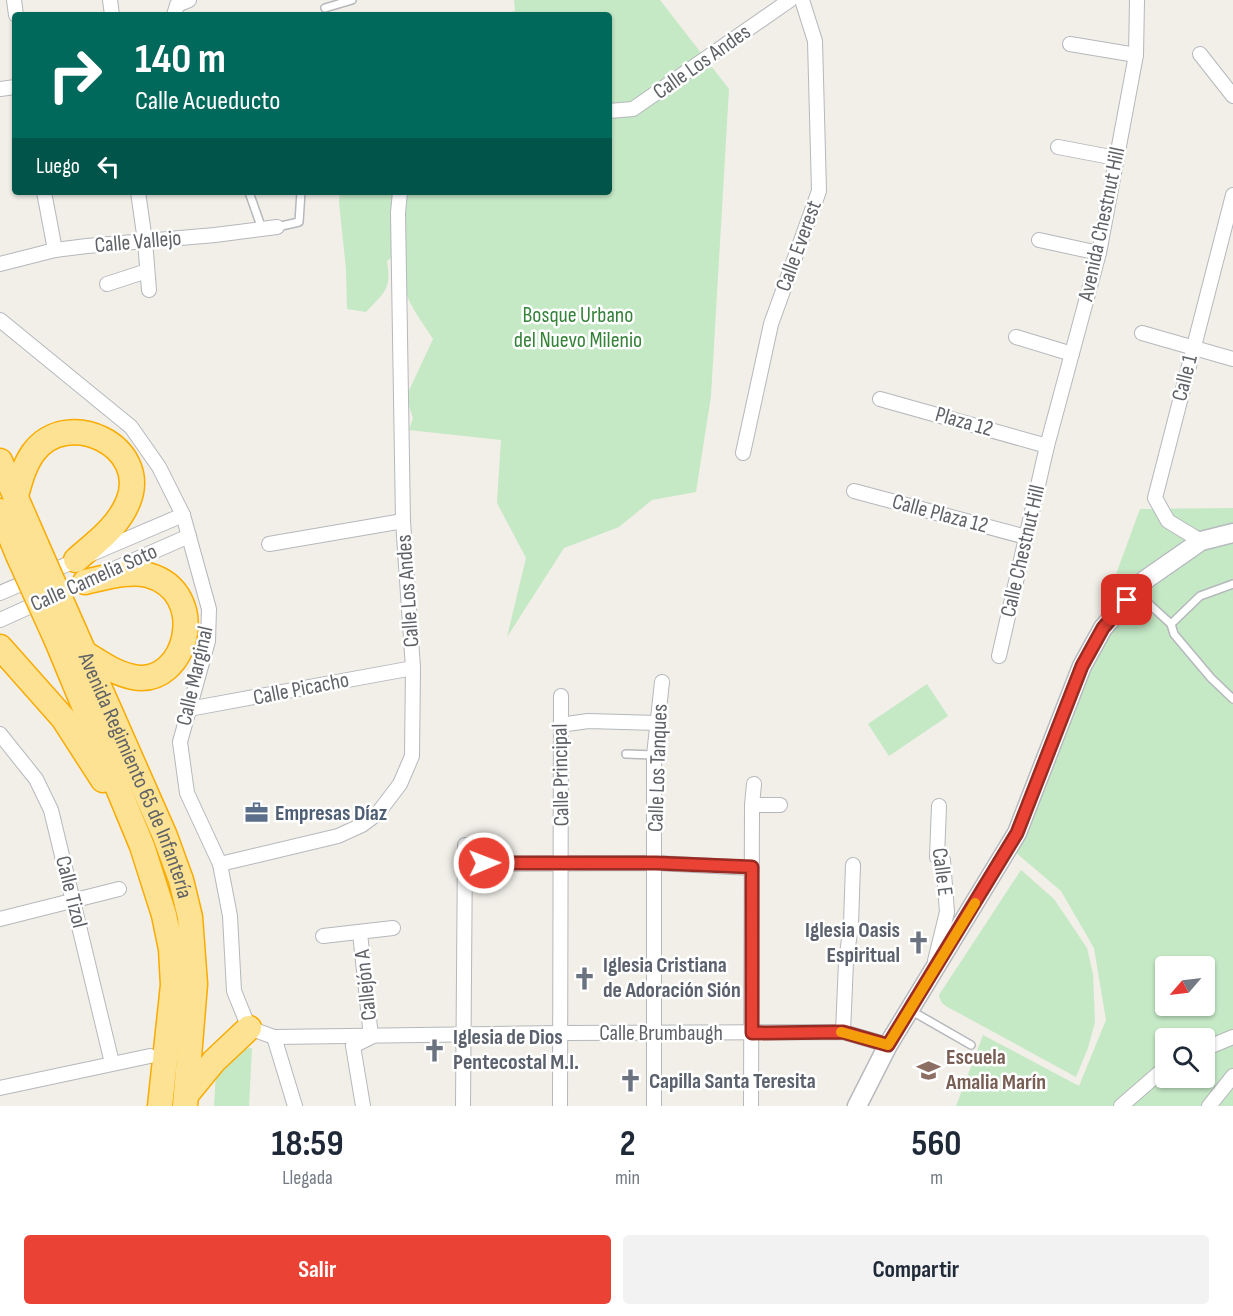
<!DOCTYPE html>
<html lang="es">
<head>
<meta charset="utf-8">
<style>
  :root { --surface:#fff; --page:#f2f2f3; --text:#1f2937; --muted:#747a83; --accent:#ea4335 }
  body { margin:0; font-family:"Sofia Sans Condensed",sans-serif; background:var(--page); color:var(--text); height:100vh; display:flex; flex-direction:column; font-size:22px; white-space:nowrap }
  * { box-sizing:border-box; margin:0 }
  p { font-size:20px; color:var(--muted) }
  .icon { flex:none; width:33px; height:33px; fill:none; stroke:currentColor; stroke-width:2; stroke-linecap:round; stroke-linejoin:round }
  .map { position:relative; height:1106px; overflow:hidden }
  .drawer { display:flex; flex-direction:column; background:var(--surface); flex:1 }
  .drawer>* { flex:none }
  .hud { position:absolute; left:12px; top:12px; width:600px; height:183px; border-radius:6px; box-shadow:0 2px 4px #0004; background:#00695c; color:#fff; overflow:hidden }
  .needle { width:39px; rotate:242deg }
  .controls { position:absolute; left:1155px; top:956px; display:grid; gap:12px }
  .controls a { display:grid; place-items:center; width:60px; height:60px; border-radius:6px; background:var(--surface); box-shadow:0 2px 4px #0004; font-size:30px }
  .pin { position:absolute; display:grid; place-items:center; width:51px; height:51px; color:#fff; margin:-26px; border-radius:12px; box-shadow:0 3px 9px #0006 }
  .me { position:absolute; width:66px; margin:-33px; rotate:89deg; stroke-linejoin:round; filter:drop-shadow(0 0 4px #0008) }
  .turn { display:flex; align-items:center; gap:21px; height:126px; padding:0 24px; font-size:27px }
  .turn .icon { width:78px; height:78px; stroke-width:2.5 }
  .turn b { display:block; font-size:42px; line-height:51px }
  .then { display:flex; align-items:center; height:57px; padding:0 24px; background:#0003; gap:12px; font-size:22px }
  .eta { display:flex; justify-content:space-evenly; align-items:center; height:102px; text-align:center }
  .eta b { font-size:36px; font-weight:700; line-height:42px }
  .primary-button { display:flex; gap:12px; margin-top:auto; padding:12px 24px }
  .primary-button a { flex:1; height:69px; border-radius:6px; background:var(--accent); color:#fff; font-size:24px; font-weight:700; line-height:69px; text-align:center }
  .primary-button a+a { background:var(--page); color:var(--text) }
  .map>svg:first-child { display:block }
  .green { fill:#c5e8c5; fill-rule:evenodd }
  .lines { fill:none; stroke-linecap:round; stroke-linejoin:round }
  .lane-casing { stroke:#b5b8bc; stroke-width:10 }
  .street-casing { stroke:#b5b8bc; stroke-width:16 }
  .secondary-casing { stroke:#b6babf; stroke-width:21 }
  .highway-casing { stroke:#f9ab00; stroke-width:27 }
  .lane { stroke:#fff; stroke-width:7 }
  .street { stroke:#fff; stroke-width:14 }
  .secondary { stroke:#fff; stroke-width:18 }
  .highway { stroke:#fde293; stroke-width:24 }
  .highway-bridge-casing { stroke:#f9ab00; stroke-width:27; stroke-linecap:butt }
  .highway-bridge { stroke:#fde293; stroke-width:24 }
  .route-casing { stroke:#982c22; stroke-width:15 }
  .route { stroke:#ea4335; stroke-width:10 }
  .slow { stroke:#f59e0b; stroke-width:10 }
  .labels { text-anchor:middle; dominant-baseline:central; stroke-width:5; stroke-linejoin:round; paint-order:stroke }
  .street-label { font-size:22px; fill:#5f6368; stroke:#fff }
  .park-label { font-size:22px; fill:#348238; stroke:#fff }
  .service-label { font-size:22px; font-weight:bold; fill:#4e5e75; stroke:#fff; text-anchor:start }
  .worship-label { font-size:22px; font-weight:bold; fill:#5b616d; stroke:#fff; text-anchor:start }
  .education-label { font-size:22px; font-weight:bold; fill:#785e54; stroke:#fff; text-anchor:start }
</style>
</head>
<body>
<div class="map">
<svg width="1233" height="1106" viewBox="0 0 1233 1106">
  <rect width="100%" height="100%" fill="#f1efe8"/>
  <g class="green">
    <path d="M514 0H660L729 89 711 396 696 492 652 500 619 527 564 548 507 637 526 558 497 503 501 440 409 430 413 418 406 397 433 339C424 324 405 301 404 283 404 277 405 270 406 264L396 254 387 261C392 289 384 293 366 312L347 309 346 269 339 202 340 192H609V15H496L515 11Z"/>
    <path d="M1233 508V1106H956L983 1035 1079 1086 1106 1020 1094 948 1061 891 1014 851 1140 509ZM1166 966H1204V1005H1166ZM1166 1038H1204V1077H1166Z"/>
    <polygon points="927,684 948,716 889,756 868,724"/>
    <path d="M1021 870 1054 899 1087 948 1093 974 1095 1022 1088 1048 1076 1077 955 1011C947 1007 940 1004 939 995Z"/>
    <polygon points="252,1048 249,1106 214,1106 216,1073 242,1049"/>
  </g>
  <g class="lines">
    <defs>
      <g id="lane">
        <polyline points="325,8 352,0"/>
        <polyline points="249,192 262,229"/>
        <polyline points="277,227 299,222 301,192"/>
        <polyline points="1137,593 1171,624 1174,634 1184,646 1211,678 1233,699"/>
        <polyline points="1171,624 1200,596 1233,584"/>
        <polyline points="626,754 654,755"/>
        <polyline points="910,1010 971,1045"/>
      </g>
      <g id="street">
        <polyline points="14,0 16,15"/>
        <polyline points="110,0 112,15"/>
        <polyline points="174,15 177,5 189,0"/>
        <polyline points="1070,44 1136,55"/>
        <polyline points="1200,54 1233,96"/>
        <polyline points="0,89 15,87"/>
        <polyline points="609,111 633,109 790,0"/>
        <polyline points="1058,147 1116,158"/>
        <polyline points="44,192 55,250"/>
        <polyline points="138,192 145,241 149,290"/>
        <polyline points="1039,240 1099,253"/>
        <polyline points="0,264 55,250 87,246 215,235 277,227"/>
        <polyline points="107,284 147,271"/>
        <polyline points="0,320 131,427 159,467 183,515 209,609 208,641 180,742 187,793 220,864 230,916 234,991 249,1028 274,1037 561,1033 843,1032 888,1045"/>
        <polyline points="1142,333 1233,359"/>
        <polyline points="1016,337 1072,354"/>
        <polyline points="880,399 1047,446"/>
        <polyline points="743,453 771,324 819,191 815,41 802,0"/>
        <polyline points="854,491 1026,537"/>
        <polyline points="1201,541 1168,521 1155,498 1233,195"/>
        <polyline points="269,544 403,521"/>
        <polyline points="114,569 189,536"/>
        <polyline points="0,593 183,515"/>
        <polyline points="0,620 91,579"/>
        <polyline points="999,656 1047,446 1099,253 1136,55 1137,0"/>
        <polyline points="189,709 413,668"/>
        <polyline points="560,725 588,721 657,723"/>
        <polyline points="0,734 36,779 51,810 112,1063"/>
        <polyline points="752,805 780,805"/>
        <polyline points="220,864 338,836 362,825 378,813 400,784 412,756 413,668 403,521 398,213 400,192"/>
        <polyline points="465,864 656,863 752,868"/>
        <polyline points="0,919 119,889"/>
        <polyline points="360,933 371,1037 353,1046 363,1106"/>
        <polyline points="323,936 393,928"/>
        <polyline points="935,961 947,912 943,860 937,857 939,806"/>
        <polyline points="843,1032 846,962 851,924 853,865"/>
        <polyline points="274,1037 295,1106"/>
        <polyline points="1204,1049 1233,1037"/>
        <polyline points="0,1088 150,1056"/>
        <polyline points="463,1106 465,845"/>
        <polyline points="560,1106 561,696"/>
        <polyline points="654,1106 654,755 662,682"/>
        <polyline points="751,1106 752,805 754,784"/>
        <polyline points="1121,1106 1166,1067"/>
        <polyline points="1209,1106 1233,1076"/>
      </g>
      <polyline id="secondary" points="857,1106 888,1045 1017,833 1082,666 1103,628 1145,580 1201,541 1233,533"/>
      <g id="highway">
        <polyline points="0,461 37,546"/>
        <path d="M16 496C20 481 24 466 33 453 67 406 151 446 128 502 118 527 95 543 76 560"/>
        <polyline points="0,511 18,555"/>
        <path id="s1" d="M75 632 165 836 181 880 190 917 195 984 185 1106"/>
        <polyline points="57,641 142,846 164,915 171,949 173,985 160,1106"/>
        <polyline points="0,647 63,718 103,780"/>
        <path d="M83 652C99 662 114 673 133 677 187 688 211 592 148 575 128 570 104 578 85 582"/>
        <polyline points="187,1094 214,1061 249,1028"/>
      </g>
    </defs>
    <use href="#lane" class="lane-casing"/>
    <use href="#street" class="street-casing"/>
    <use href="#secondary" class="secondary-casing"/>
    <use href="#highway" class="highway-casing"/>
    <use href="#lane" class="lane"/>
    <use href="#street" class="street"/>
    <use href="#secondary" class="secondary"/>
    <use href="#highway" class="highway"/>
    <defs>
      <g id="highway-bridge">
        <polyline points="37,546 75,632"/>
        <polyline points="18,555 57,641"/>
      </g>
    </defs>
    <use href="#highway-bridge" class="highway-bridge-casing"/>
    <use href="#highway-bridge" class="highway-bridge"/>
  </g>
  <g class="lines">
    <defs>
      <polyline id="route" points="484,863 656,863 752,867 752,1033 843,1032 888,1045 1017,833 1082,666 1103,628 1127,600"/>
    </defs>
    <use href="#route" class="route-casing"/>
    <use href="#route" class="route"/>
    <polyline class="slow" points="841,1032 888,1045 975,903"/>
  </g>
  <defs>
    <symbol id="office-bare" viewBox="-9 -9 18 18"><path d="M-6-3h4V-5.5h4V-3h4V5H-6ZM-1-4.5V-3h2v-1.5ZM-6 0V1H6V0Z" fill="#5c6f8a" stroke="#fff" stroke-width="2.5" paint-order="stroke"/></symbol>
    <symbol id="church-bare" viewBox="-9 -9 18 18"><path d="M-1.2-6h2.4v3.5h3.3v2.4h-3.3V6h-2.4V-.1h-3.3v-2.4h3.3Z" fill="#6b7280" stroke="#fff" stroke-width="2.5" paint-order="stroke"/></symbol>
    <symbol id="school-bare" viewBox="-9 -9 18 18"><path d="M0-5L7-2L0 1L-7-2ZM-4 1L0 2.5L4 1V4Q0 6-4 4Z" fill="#8d6e63" stroke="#fff" stroke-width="2.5" paint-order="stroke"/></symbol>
  </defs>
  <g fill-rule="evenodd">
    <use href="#office-bare" x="240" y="796" width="33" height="33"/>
    <use href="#church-bare" x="902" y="926" width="33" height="33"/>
    <use href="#church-bare" x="568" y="962" width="33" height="33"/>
    <use href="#church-bare" x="418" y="1034" width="33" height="33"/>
    <use href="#school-bare" x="912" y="1054" width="33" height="33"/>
    <use href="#church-bare" x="614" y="1064" width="33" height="33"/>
  </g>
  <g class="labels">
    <g class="street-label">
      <text transform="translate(702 62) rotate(-35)">Calle Los Andes</text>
      <text transform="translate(1102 224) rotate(-78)">Avenida Chestnut Hill</text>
      <text transform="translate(138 242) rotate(-5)">Calle Vallejo</text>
      <text transform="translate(799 246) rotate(-70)">Calle Everest</text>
      <text transform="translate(1185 378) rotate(-76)">Calle 1</text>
      <text transform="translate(964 422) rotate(16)">Plaza 12</text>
      <text transform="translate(940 514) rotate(15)">Calle Plaza 12</text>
      <text transform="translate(1023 551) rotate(-77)">Calle Chestnut Hill</text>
      <text transform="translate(94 578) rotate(-24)">Calle Camelia Soto</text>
      <text transform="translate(408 591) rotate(-94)">Calle Los Andes</text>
      <text transform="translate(195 676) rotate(-77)">Calle Marginal</text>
      <text transform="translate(301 689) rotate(-11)">Calle Picacho</text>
      <text transform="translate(658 768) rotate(-88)">Calle Los Tanques</text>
      <text transform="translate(561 775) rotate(-91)">Calle Principal</text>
      <text stroke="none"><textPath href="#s1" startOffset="156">Avenida Regimiento 65 de Infantería</textPath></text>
      <text transform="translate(942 872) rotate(83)">Calle E</text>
      <text transform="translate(71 892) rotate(76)">Calle Tizol</text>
      <text transform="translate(366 985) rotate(-96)">Callejón A</text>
      <text x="661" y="1033">Calle Brumbaugh</text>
    </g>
    <g class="park-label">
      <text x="578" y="315">Bosque Urbano<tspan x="578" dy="25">del Nuevo Milenio</tspan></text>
    </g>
    <g class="service-label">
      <text x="275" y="813">Empresas Díaz</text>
    </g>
    <g class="worship-label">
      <text x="900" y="930" text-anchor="end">Iglesia Oasis<tspan x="900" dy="25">Espiritual</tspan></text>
      <text x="603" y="965">Iglesia Cristiana<tspan x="603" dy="25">de Adoración Sión</tspan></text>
      <text x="453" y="1037">Iglesia de Dios<tspan x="453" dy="25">Pentecostal M.I.</tspan></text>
      <text x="649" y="1081">Capilla Santa Teresita</text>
    </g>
    <g class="education-label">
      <text x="946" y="1057">Escuela<tspan x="946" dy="25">Amalia Marín</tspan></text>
    </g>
  </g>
</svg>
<div class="controls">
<a><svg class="needle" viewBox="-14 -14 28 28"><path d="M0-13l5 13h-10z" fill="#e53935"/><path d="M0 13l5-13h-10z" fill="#747a83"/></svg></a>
<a><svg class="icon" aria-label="search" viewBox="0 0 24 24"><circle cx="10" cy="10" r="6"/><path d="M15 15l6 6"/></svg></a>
</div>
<div class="pin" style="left:1127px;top:600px;background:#d93025"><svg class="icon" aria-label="arrive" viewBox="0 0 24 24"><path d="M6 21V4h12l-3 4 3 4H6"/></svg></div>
<svg class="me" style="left:484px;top:863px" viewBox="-20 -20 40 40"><circle r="17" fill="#ea4335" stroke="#fff" stroke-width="3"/><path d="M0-11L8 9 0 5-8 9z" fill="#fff"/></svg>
<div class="hud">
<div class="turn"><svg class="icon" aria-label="right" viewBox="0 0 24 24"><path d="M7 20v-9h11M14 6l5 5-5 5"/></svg><div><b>140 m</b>Calle Acueducto</div></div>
<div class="then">Luego<svg class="icon" aria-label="left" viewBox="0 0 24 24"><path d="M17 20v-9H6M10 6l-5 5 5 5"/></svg></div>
</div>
</div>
<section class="drawer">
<div class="eta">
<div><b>18:59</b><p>Llegada</p></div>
<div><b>2</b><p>min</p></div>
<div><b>560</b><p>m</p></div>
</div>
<div class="primary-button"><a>Salir</a><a>Compartir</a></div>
</section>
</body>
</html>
